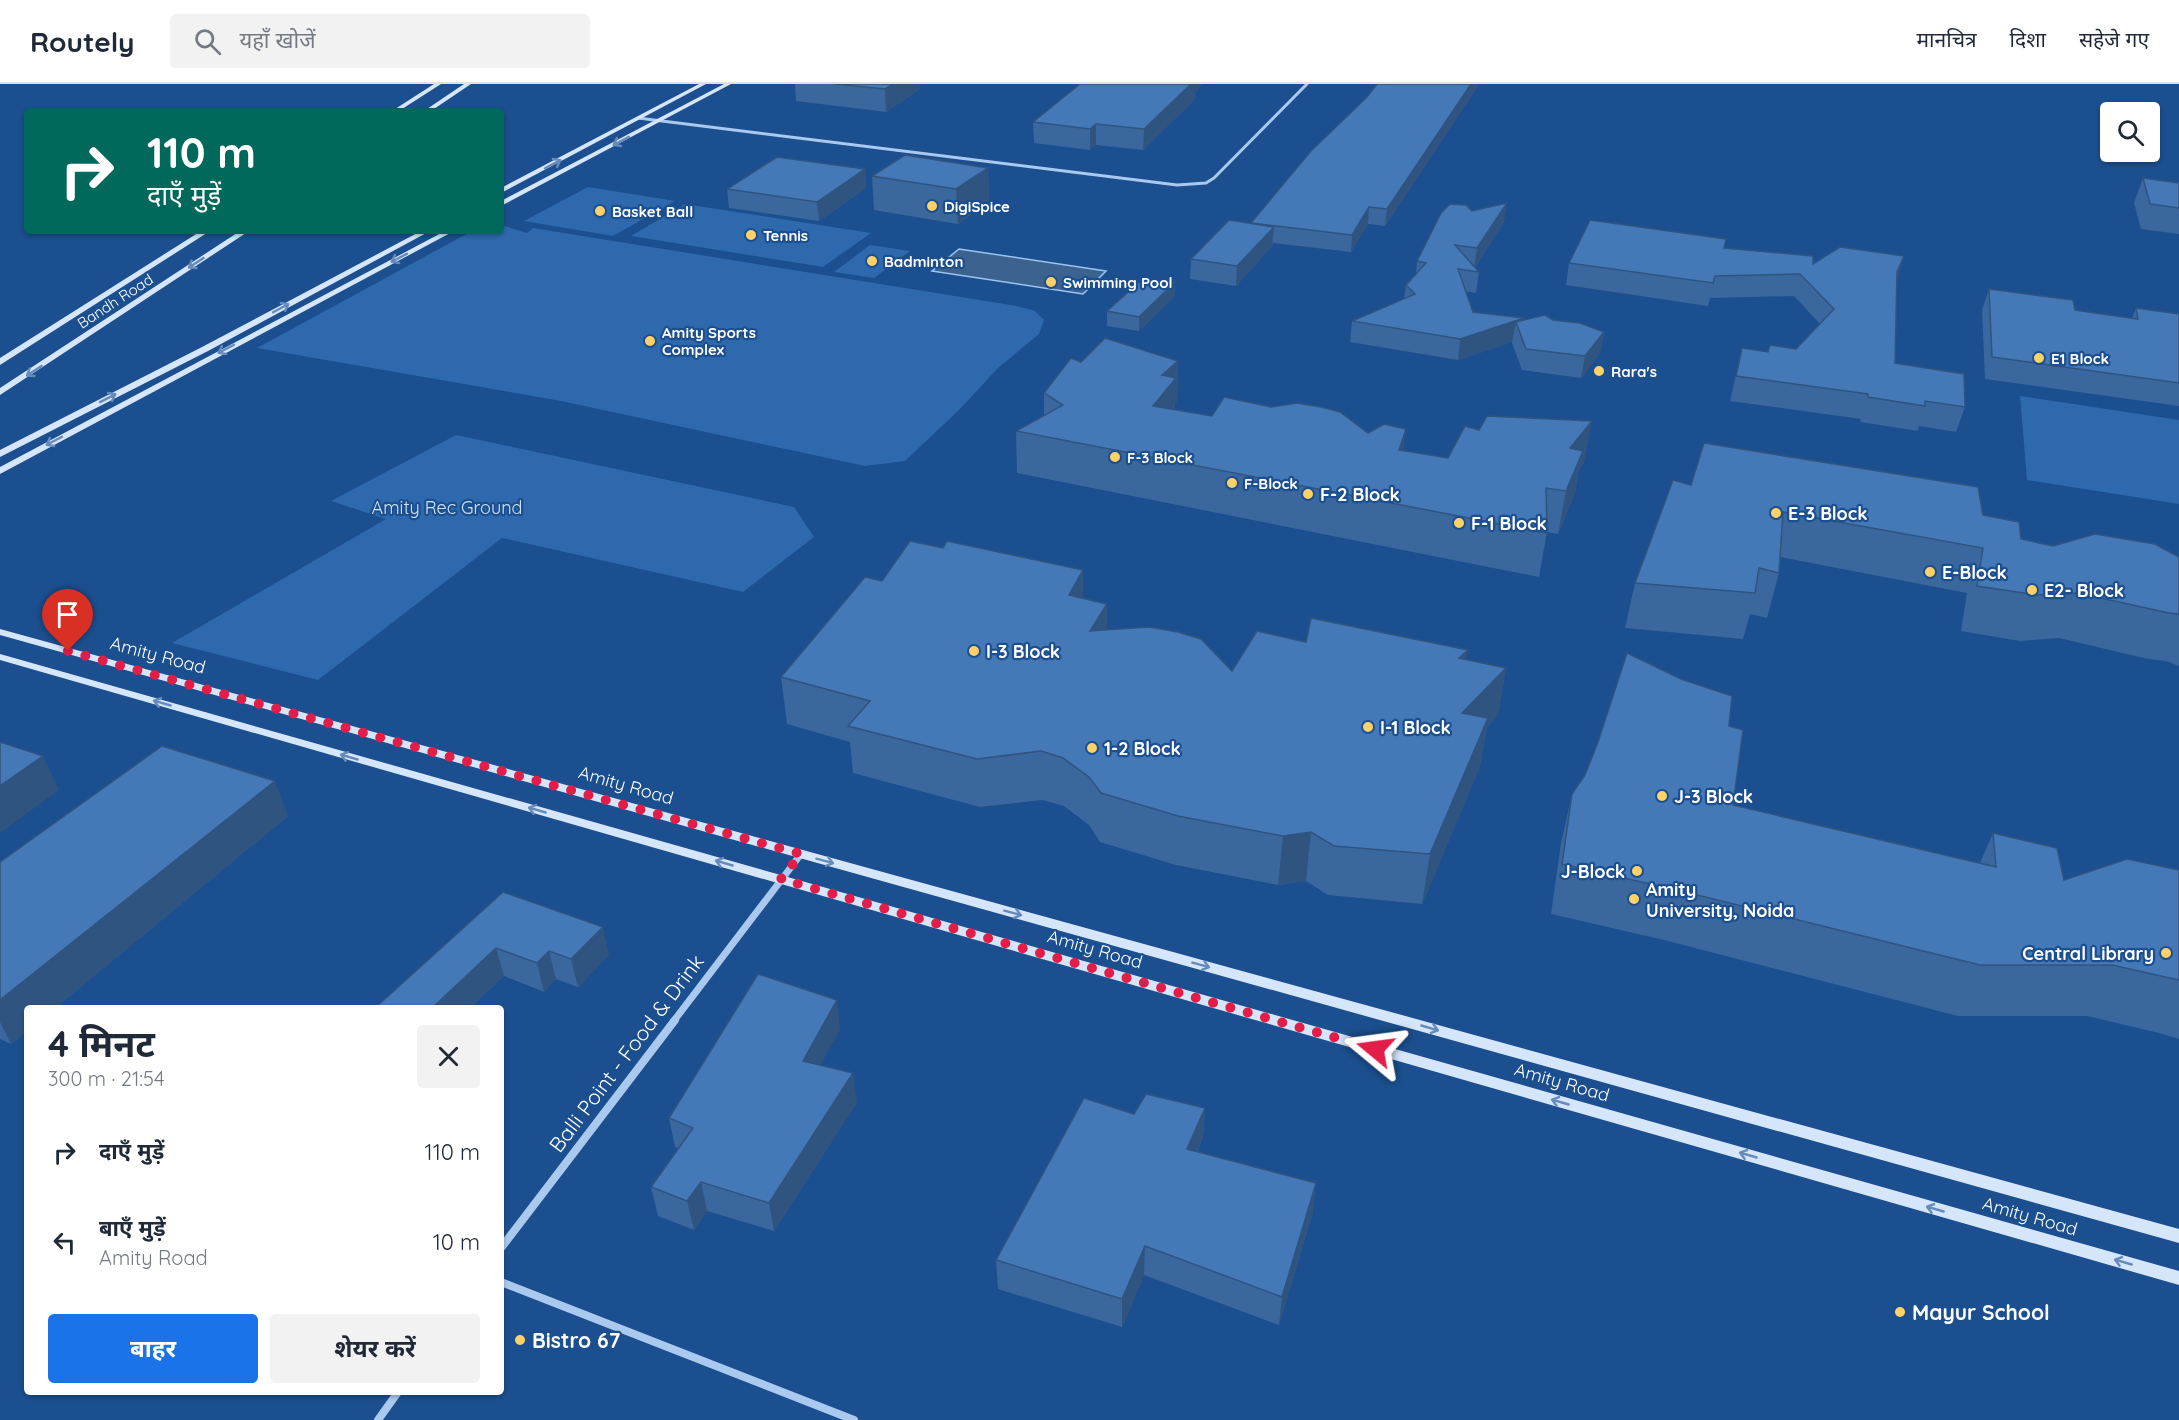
<!DOCTYPE html>
<html lang="hi">
<head>
<meta charset="utf-8">
<style>
  :root { --surface:#fff; --page:#f2f2f3; --text:#1f2937; --muted:#747a83; --line:#e0e1e3; --accent:#1a73e8 }
  body { margin:0; font-family:Quicksand,"Noto Sans Devanagari",sans-serif; background:var(--page); color:var(--text); height:100vh; display:flex; flex-direction:column; font-size:22px; white-space:nowrap }
  * { box-sizing:border-box; margin:0 }
  p { font-size:20px; color:var(--muted) }
  .icon { flex:none; width:33px; height:33px; fill:none; stroke:currentColor; stroke-width:2; stroke-linecap:round; stroke-linejoin:round }
  .map { position:relative; flex:1; overflow:hidden }
  .details { position:absolute; left:24px; top:921px; width:480px; height:390px; display:flex; flex-direction:column; background:var(--surface); border-radius:6px; box-shadow:0 2px 4px #0004 }
  .details>* { flex:none }
  .top-card { position:absolute; left:24px; top:24px; width:480px; height:126px; border-radius:6px; box-shadow:0 2px 4px #0004; background:#00695c; color:#fff; overflow:hidden }
  .buttons { position:absolute; left:2100px; top:18px; display:grid; gap:12px }
  .buttons a { display:grid; place-items:center; width:60px; height:60px; border-radius:6px; background:var(--surface); box-shadow:0 2px 4px #0004; font-size:30px }
  .pin { position:absolute; display:grid; place-items:center; width:51px; height:51px; color:#fff; margin:-62px -26px; border-radius:50% 50% 50% 0; rotate:-45deg; box-shadow:0 0 6px #0007 }
  .pin .icon { rotate:45deg }
  .me { position:absolute; width:66px; margin:-33px; rotate:286deg; stroke-linejoin:round; filter:drop-shadow(0 0 4px #0008) }
  .turn { display:flex; align-items:center; gap:21px; height:126px; padding:0 24px; font-size:27px }
  .turn .icon { width:78px; height:78px; stroke-width:2.5 }
  .turn b { display:block; font-size:42px; line-height:51px }
  .round { display:grid; place-items:center; flex:none; width:63px; height:63px; border-radius:6px; background:var(--page) }
  .head { display:flex; align-items:center; justify-content:space-between; height:102px; padding:0 24px }
  h1 { font-size:36px; font-weight:700; line-height:45px }
  .primary-button { display:flex; gap:12px; margin-top:auto; padding:12px 24px }
  .primary-button a { flex:1; height:69px; border-radius:6px; background:var(--accent); color:#fff; font-size:24px; font-weight:700; line-height:69px; text-align:center }
  .primary-button a+a { background:var(--page); color:var(--text) }
  ul { padding:0; list-style:none }
  li { display:flex; align-items:center; gap:18px; height:90px; padding:0 24px }
  li div { flex:1 }
  li b { display:block; font-size:22px }
  li em { font-style:normal }
  header { display:flex; align-items:center; gap:36px; box-sizing:border-box; height:84px; padding:0 30px; background:var(--surface); border-bottom:2px solid var(--line) }
  header strong { font-size:28px }
  nav { display:flex; gap:33px; margin-inline-start:auto; font-size:21px }
  .search { width:420px; height:54px; background:var(--page); display:flex; align-items:center; gap:15px; box-sizing:border-box; padding:0 21px; border-radius:6px; color:var(--muted); font-size:22px }
  .map>svg:first-child { display:block }
  .green { fill:#2e69ad }
  .water { fill:#3c6290; stroke:#9cc4f0; stroke-width:1.5 }
  .lines { fill:none; stroke-linecap:round; stroke-linejoin:round }
  .street-far2 { stroke:#a9c9ee; stroke-width:3 }
  .street-far1 { stroke:#a9c9ee; stroke-width:7 }
  .street { stroke:#a9c9ee; stroke-width:8 }
  .secondary { fill:#d6e6fa; fill-rule:evenodd }
  .wall { fill:#3a679d }
  .shaded-wall { fill:#305480 }
  .building { fill:#4478b7; stroke:#305480; stroke-width:1.5 }
  .oneway { stroke:#668bba }
  .route { stroke:#e11d48; stroke-width:10; stroke-dasharray:0 18 }
  .poi-dot { fill:#ffd166; stroke:#1b4f8f; stroke-width:2 }
  .labels { text-anchor:middle; dominant-baseline:central; stroke-width:4.5; stroke-linejoin:round; paint-order:stroke }
  .far-poi-label { font-size:15px; font-weight:bold; fill:#fff; stroke:#1b4f8f; text-anchor:start }
  .far-street-label { font-size:15px; fill:#fff; stroke:#1b4f8f }
  .poi-label { font-size:18px; font-weight:bold; fill:#fff; stroke:#1b4f8f; text-anchor:start }
  .park-label { font-size:18px; fill:#cfe3fa; stroke:#1b4f8f }
  .street-label { font-size:18px; fill:#fff; stroke:#1b4f8f }
  .near-street-label { font-size:21px; fill:#fff; stroke:#1b4f8f }
  .near-poi-label { font-size:21px; font-weight:bold; fill:#fff; stroke:#1b4f8f; text-anchor:start }
</style>
</head>
<body>
<header>
<strong>Routely</strong>
<div class="search"><svg class="icon" aria-label="search" viewBox="0 0 24 24"><circle cx="10" cy="10" r="6"/><path d="M15 15l6 6"/></svg>यहाँ खोजें</div>
<nav><a>मानचित्र</a><a>दिशा</a><a>सहेजे गए</a></nav>
</header>
<div class="map">
<svg width="2179" height="1336" viewBox="0 0 2179 1336">
  <rect width="100%" height="100%" fill="#1b4f8f"/>
  <g class="green">
    <polygon points="588,103 675,117 613,152 524,137"/>
    <polygon points="685,120 871,149 823,183 631,152"/>
    <polygon points="501,141 527,149 533,144 1017,222 1035,227 1044,236 1039,250 998,284 960,325 905,377 865,382 561,317 257,264 472,147 501,147"/>
    <polygon points="870,161 910,167 874,194 834,188"/>
    <polygon points="2020,312 2179,336 2179,420 2027,396"/>
    <polygon points="456,351 794,423 814,453 743,508 502,454 318,596 172,559 386,435 331,417"/>
  </g>
  <polygon class="water" points="959,165 1106,187 1083,210 932,187"/>
  <g class="lines">
    <polyline class="street-far2" points="638,34 1177,101 1206,99 1214,94 1307,0"/>
    <polyline class="street-far1" points="673,938 801,770"/>
    <g class="street">
      <polyline points="501,1164 675,936"/>
      <polyline points="501,1198 854,1336"/>
      <polyline points="378,1336 398,1308"/>
    </g>
    <g class="secondary">
      <polygon points="434,0 441,0 399,27 392,27"/>
      <polygon points="464,0 471,0 431,27 424,27"/>
      <polygon points="699,0 706,0 501,109 501,104"/>
      <polygon points="724,0 731,0 501,122 501,117"/>
      <polygon points="201,147 210,147 0,281 0,274"/>
      <polygon points="240,147 249,147 0,311 0,304"/>
      <polygon points="421,147 430,147 208,267 0,373 0,366 202,263"/>
      <polygon points="445,147 454,147 0,390 0,383"/>
      <polygon points="0,545 2179,1145 2179,1159 0,551"/>
      <polygon points="0,570 2179,1187 2179,1201 0,576"/>
    </g>
  </g>
  <g class="wall">
    <polygon points="795,0 920,0 920,5 886,28 796,17"/>
    <polygon points="1080,0 1202,0 1195,8 1194,16 1143,66 1096,61 1090,66 1034,59 1033,38"/>
    <polygon points="1377,0 1479,0 1385,142 1368,140 1351,168 1273,159 1272,162 1236,202 1190,195 1191,175 1251,139 1367,13"/>
    <polygon points="988,84 989,117 958,140 874,126 872,92"/>
    <polygon points="865,85 866,104 819,137 729,124 727,105"/>
    <polygon points="2143,94 2179,99 2179,150 2141,145 2134,119"/>
    <polygon points="1472,127 1504,138 1475,183 1479,188 1476,209 1465,207 1473,228 1524,234 1524,236 1553,236 1604,248 1600,269 1581,294 1522,286 1512,259 1512,258 1458,276 1350,258 1352,237 1404,215 1406,201 1416,190 1417,177"/>
    <polygon points="1724,164 1897,196 1895,279 1965,323 1956,348 1919,342 1918,347 1860,338 1861,335 1730,317 1742,264 1768,268 1796,265 1820,240 1794,212 1710,214 1708,222 1566,201 1569,179"/>
    <polygon points="1175,198 1175,212 1139,247 1107,242 1107,227"/>
    <polygon points="1989,205 2075,226 2132,234 2136,224 2179,230 2179,322 1985,295 1982,226"/>
    <polygon points="1178,277 1177,317 1175,319 1175,326 1212,332 1368,349 1403,367 1448,374 1584,379 1579,385 1575,409 1558,450 1547,448 1539,493 1017,389 1016,347 1044,332 1044,309 1081,278"/>
    <polygon points="1691,401 1983,431 2021,455 2053,462 2179,473 2179,582 2166,577 2148,575 2059,554 2020,557 1961,547 1967,509 1780,473 1779,489 1767,534 1750,530 1743,555 1625,544 1635,499"/>
    <polygon points="882,497 1083,514 1107,520 1107,546 1232,587 1306,558 1466,575 1506,584 1498,631 1487,643 1480,682 1422,820 1328,811 1306,797 1278,801 1176,781 1100,758 1089,741 1064,722 1042,716 980,723 853,689 850,658 787,640 781,593"/>
    <polygon points="1729,642 1733,721 1980,779 1993,749 2064,796 2179,786 2179,955 2159,949 2087,932 1958,932 1664,856 1551,830 1561,759 1572,710"/>
    <polygon points="288,732 55,924 27,924 27,947 11,960 0,955 0,778"/>
    <polygon points="503,808 609,871 578,903 556,895 544,908 504,892 470,924 375,924"/>
    <polygon points="840,945 820,981 857,1018 774,1147 707,1127 694,1146 658,1132 651,1103 679,1064 675,1063 669,1034"/>
    <polygon points="1205,1024 1203,1053 1197,1068 1313,1128 1279,1241 1144,1191 1122,1243 998,1205 996,1176 1134,1030"/>
  </g>
  <g class="shaded-wall">
    <polygon points="893,0 920,0 920,5 886,28 885,5"/>
    <polygon points="1188,0 1202,0 1195,8 1194,16 1143,66 1144,45"/>
    <polygon points="1471,0 1479,0 1385,142 1387,125"/>
    <polygon points="1096,40 1096,61 1090,66 1090,45"/>
    <polygon points="988,84 989,117 958,140 956,105"/>
    <polygon points="865,85 866,104 819,137 817,118"/>
    <polygon points="1507,119 1504,138 1474,184 1477,164"/>
    <polygon points="1369,123 1368,140 1351,168 1352,151"/>
    <polygon points="1274,143 1272,162 1236,202 1237,182"/>
    <polygon points="1904,172 1898,195 1890,211 1897,188"/>
    <polygon points="1175,198 1175,212 1139,247 1139,233"/>
    <polygon points="1524,234 1521,253 1516,238 1512,258 1458,276 1460,255"/>
    <polygon points="1604,248 1600,269 1581,294 1585,272"/>
    <polygon points="1178,277 1177,317 1175,319 1174,334 1153,322 1162,291"/>
    <polygon points="1592,337 1584,379 1579,385 1575,409 1558,450 1566,407 1570,364"/>
    <polygon points="1406,345 1401,387 1399,366"/>
    <polygon points="1083,486 1083,531 1069,511"/>
    <polygon points="1107,520 1107,566 1090,547"/>
    <polygon points="1468,566 1460,612 1459,574"/>
    <polygon points="1506,584 1498,631 1487,643 1480,682 1422,820 1430,770 1462,629"/>
    <polygon points="43,672 59,706 0,749 0,702"/>
    <polygon points="275,697 288,732 55,924 27,924 27,947 11,960 0,938 0,916"/>
    <polygon points="1311,748 1306,797 1278,801 1283,752"/>
    <polygon points="603,843 609,871 578,903 571,875"/>
    <polygon points="496,864 504,892 470,924 432,924"/>
    <polygon points="549,867 556,895 544,908 537,879"/>
    <polygon points="837,916 840,945 807,1005 803,977"/>
    <polygon points="853,989 857,1018 774,1147 769,1119"/>
    <polygon points="1205,1024 1203,1053 1185,1094 1187,1065"/>
    <polygon points="701,1098 707,1127 694,1146 687,1117"/>
    <polygon points="1316,1099 1313,1128 1279,1241 1282,1213"/>
    <polygon points="1145,1162 1144,1191 1122,1243 1122,1215"/>
  </g>
  <g class="building">
    <polygon points="835,0 893,0 885,5"/>
    <polygon points="1080,0 1191,0 1144,45 1096,40 1090,45 1033,38"/>
    <polygon points="1377,0 1471,0 1387,125 1369,123 1352,151 1251,139 1311,67 1367,13"/>
    <polygon points="905,71 988,84 956,105 872,92"/>
    <polygon points="777,73 865,85 817,118 727,105"/>
    <polygon points="2143,94 2179,99 2179,124 2150,120"/>
    <polygon points="1507,119 1477,164 1455,161 1479,188 1458,185 1473,228 1524,234 1460,255 1352,237 1415,210 1406,201 1426,179 1417,177 1441,129 1450,120 1466,121 1472,127"/>
    <polygon points="1229,136 1274,143 1237,182 1191,175"/>
    <polygon points="1590,136 1726,155 1724,164 1813,172 1813,180 1840,163 1904,172 1897,188 1895,279 1964,290 1965,323 1925,317 1925,322 1868,313 1868,310 1736,292 1742,264 1768,268 1770,261 1796,265 1834,225 1800,190 1715,192 1713,199 1569,179"/>
    <polygon points="1145,193 1175,198 1139,233 1107,227"/>
    <polygon points="1989,205 2073,216 2075,226 2138,235 2136,224 2179,230 2179,299 1992,273"/>
    <polygon points="1545,231 1553,236 1580,239 1604,248 1585,272 1526,265 1516,238"/>
    <polygon points="1105,254 1178,277 1162,291 1176,294 1153,322 1212,332 1224,313 1271,323 1297,319 1321,323 1340,328 1368,349 1384,340 1406,345 1399,366 1448,374 1465,342 1479,346 1487,332 1592,337 1570,364 1583,367 1566,407 1546,404 1547,449 1016,347 1063,321 1044,309 1071,274 1081,278"/>
    <polygon points="1704,359 1978,403 1983,431 2019,438 2021,455 2053,462 2095,450 2155,460 2179,473 2179,530 2169,529 2078,509 2037,511 1977,502 1983,464 1783,428 1779,489 1759,484 1755,509 1635,499 1673,396 1691,401"/>
    <polygon points="910,457 943,464 947,457 1083,486 1069,511 1107,520 1090,547 1149,543 1178,548 1201,555 1232,587 1257,547 1306,558 1311,534 1468,566 1459,574 1506,584 1462,629 1488,634 1430,770 1334,762 1311,748 1283,752 1178,732 1101,709 1089,693 1063,674 1041,667 977,675 848,642 870,617 781,593 865,493 882,497"/>
    <polygon points="1627,569 1681,595 1732,612 1729,642 1743,646 1733,721 1996,783 1993,749 2057,764 2064,796 2127,775 2179,786 2179,896 2112,881 1980,881 1677,806 1562,780 1572,710 1585,691 1598,658"/>
    <polygon points="0,658 43,672 0,702"/>
    <polygon points="162,662 275,697 0,916 0,778"/>
    <polygon points="503,808 603,843 571,875 549,867 537,879 496,864 432,924 375,924"/>
    <polygon points="758,890 837,916 803,977 853,989 769,1119 701,1098 687,1117 651,1103 693,1044 669,1034"/>
    <polygon points="1146,1010 1205,1024 1187,1065 1316,1099 1282,1213 1145,1162 1122,1215 996,1176 1084,1014 1134,1030"/>
  </g>
  <defs><path id="oneway-shaft" d="M-6 0H5M1.5-3L5.5 0L1.5 3" fill="none" stroke-width="1.6" stroke-linecap="round" stroke-linejoin="round" transform="scale(1.5)"/></defs>
  <g class="oneway">
    <use href="#oneway-shaft" transform="translate(621 57) rotate(152)"/>
    <use href="#oneway-shaft" transform="translate(553 80) rotate(-28)"/>
    <use href="#oneway-shaft" transform="translate(399 174) rotate(152)"/>
    <use href="#oneway-shaft" transform="translate(196 179) rotate(147)"/>
    <use href="#oneway-shaft" transform="translate(281 224) rotate(-28)"/>
    <use href="#oneway-shaft" transform="translate(226 265) rotate(152)"/>
    <use href="#oneway-shaft" transform="translate(34 287) rotate(147)"/>
    <use href="#oneway-shaft" transform="translate(108 314) rotate(-27)"/>
    <use href="#oneway-shaft" transform="translate(54 357) rotate(152)"/>
    <use href="#oneway-shaft" transform="translate(162 619) rotate(-164)"/>
    <use href="#oneway-shaft" transform="translate(349 673) rotate(-164)"/>
    <use href="#oneway-shaft" transform="translate(537 726) rotate(-164)"/>
    <use href="#oneway-shaft" transform="translate(825 777) rotate(15)"/>
    <use href="#oneway-shaft" transform="translate(724 779) rotate(-164)"/>
    <use href="#oneway-shaft" transform="translate(1013 829) rotate(15)"/>
    <use href="#oneway-shaft" transform="translate(1201 881) rotate(15)"/>
    <use href="#oneway-shaft" transform="translate(1430 944) rotate(16)"/>
    <use href="#oneway-shaft" transform="translate(1560 1018) rotate(-164)"/>
    <use href="#oneway-shaft" transform="translate(1748 1071) rotate(-164)"/>
    <use href="#oneway-shaft" transform="translate(1935 1125) rotate(-164)"/>
    <use href="#oneway-shaft" transform="translate(2123 1178) rotate(-164)"/>
  </g>
  <g class="lines">
    <polyline class="route" points="68,567 801,770 781,795 1375,965"/>
  </g>
  <g class="poi-dot">
    <circle cx="932" cy="122" r="6"/>
    <circle cx="600" cy="127" r="6"/>
    <circle cx="751" cy="151" r="6"/>
    <circle cx="872" cy="177" r="6"/>
    <circle cx="1051" cy="198" r="6"/>
    <circle cx="650" cy="257" r="6"/>
    <circle cx="2039" cy="274" r="6"/>
    <circle cx="1599" cy="287" r="6"/>
    <circle cx="1115" cy="373" r="6"/>
    <circle cx="1232" cy="399" r="6"/>
    <circle cx="1308" cy="410" r="6"/>
    <circle cx="1776" cy="429" r="6"/>
    <circle cx="1459" cy="439" r="6"/>
    <circle cx="1930" cy="488" r="6"/>
    <circle cx="2032" cy="506" r="6"/>
    <circle cx="974" cy="567" r="6"/>
    <circle cx="1368" cy="643" r="6"/>
    <circle cx="1092" cy="664" r="6"/>
    <circle cx="1662" cy="712" r="6"/>
    <circle cx="1637" cy="787" r="6"/>
    <circle cx="1634" cy="815" r="6"/>
    <circle cx="2166" cy="869" r="6"/>
    <circle cx="1900" cy="1228" r="6"/>
    <circle cx="520" cy="1256" r="6"/>
  </g>
  <g class="labels">
    <g class="far-poi-label">
      <text x="944" y="122">DigiSpice</text>
      <text x="612" y="127">Basket Ball</text>
      <text x="763" y="151">Tennis</text>
      <text x="884" y="177">Badminton</text>
      <text x="1063" y="198">Swimming Pool</text>
      <text x="662" y="248">Amity Sports<tspan x="662" dy="17">Complex</tspan></text>
      <text x="2051" y="274">E1 Block</text>
      <text x="1611" y="287">Rara's</text>
      <text x="1127" y="373">F-3 Block</text>
      <text x="1244" y="399">F-Block</text>
    </g>
    <g class="far-street-label">
      <text transform="translate(115 217) rotate(-33)">Bandh Road</text>
    </g>
    <g class="poi-label">
      <text x="1320" y="410">F-2 Block</text>
      <text x="1788" y="429">E-3 Block</text>
      <text x="1471" y="439">F-1 Block</text>
      <text x="1942" y="488">E-Block</text>
      <text x="2044" y="506">E2- Block</text>
      <text x="986" y="567">I-3 Block</text>
      <text x="1380" y="643">I-1 Block</text>
      <text x="1104" y="664">1-2 Block</text>
      <text x="1674" y="712">J-3 Block</text>
      <text x="1625" y="787" text-anchor="end">J-Block</text>
      <text x="1646" y="805">Amity<tspan x="1646" dy="21">University, Noida</tspan></text>
      <text x="2154" y="869" text-anchor="end">Central Library</text>
    </g>
    <g class="park-label">
      <text x="447" y="423">Amity Rec Ground</text>
    </g>
    <g class="street-label">
      <text transform="translate(158 571) rotate(15)">Amity Road</text>
      <text transform="translate(626 701) rotate(16)">Amity Road</text>
      <text transform="translate(1095 865) rotate(16)">Amity Road</text>
      <text transform="translate(1562 998) rotate(16)">Amity Road</text>
      <text transform="translate(2030 1132) rotate(16)">Amity Road</text>
    </g>
    <g class="near-street-label">
      <text transform="translate(626 969) rotate(-53)">Balli Point - Food &amp; Drink</text>
    </g>
    <g class="near-poi-label">
      <text x="1912" y="1228">Mayur School</text>
      <text x="532" y="1256">Bistro 67</text>
    </g>
  </g>
</svg>
<div class="buttons">
<a><svg class="icon" aria-label="search" viewBox="0 0 24 24"><circle cx="10" cy="10" r="6"/><path d="M15 15l6 6"/></svg></a>
</div>
<div class="pin" style="left:68px;top:567px;background:#d93025"><svg class="icon" aria-label="arrive" viewBox="0 0 24 24"><path d="M6 21V4h12l-3 4 3 4H6"/></svg></div>
<svg class="me" style="left:1375px;top:965px" viewBox="-20 -20 40 40"><path d="M0-17L14 15 0 8-14 15z" fill="#e11d48" stroke="#fff" stroke-width="4"/></svg>
<div class="top-card">
<div class="turn"><svg class="icon" aria-label="right" viewBox="0 0 24 24"><path d="M7 20v-9h11M14 6l5 5-5 5"/></svg><div><b>110 m</b>दाएँ मुड़ें</div></div>
</div>
<section class="details">
<div class="head"><div><h1>4 मिनट</h1><p>300 m · 21:54</p></div><a class="round"><svg class="icon" aria-label="close" viewBox="0 0 24 24"><path d="M6 6l12 12M18 6L6 18"/></svg></a></div>
<ul>
<li><svg class="icon" aria-label="right" viewBox="0 0 24 24"><path d="M7 20v-9h11M14 6l5 5-5 5"/></svg><div><b>दाएँ मुड़ें</b></div><em>110 m</em></li>
<li><svg class="icon" aria-label="left" viewBox="0 0 24 24"><path d="M17 20v-9H6M10 6l-5 5 5 5"/></svg><div><b>बाएँ मुड़ें</b><p>Amity Road</p></div><em>10 m</em></li>
</ul>
<div class="primary-button"><a>बाहर</a><a>शेयर करें</a></div>
</section>
</div>
</body>
</html>
